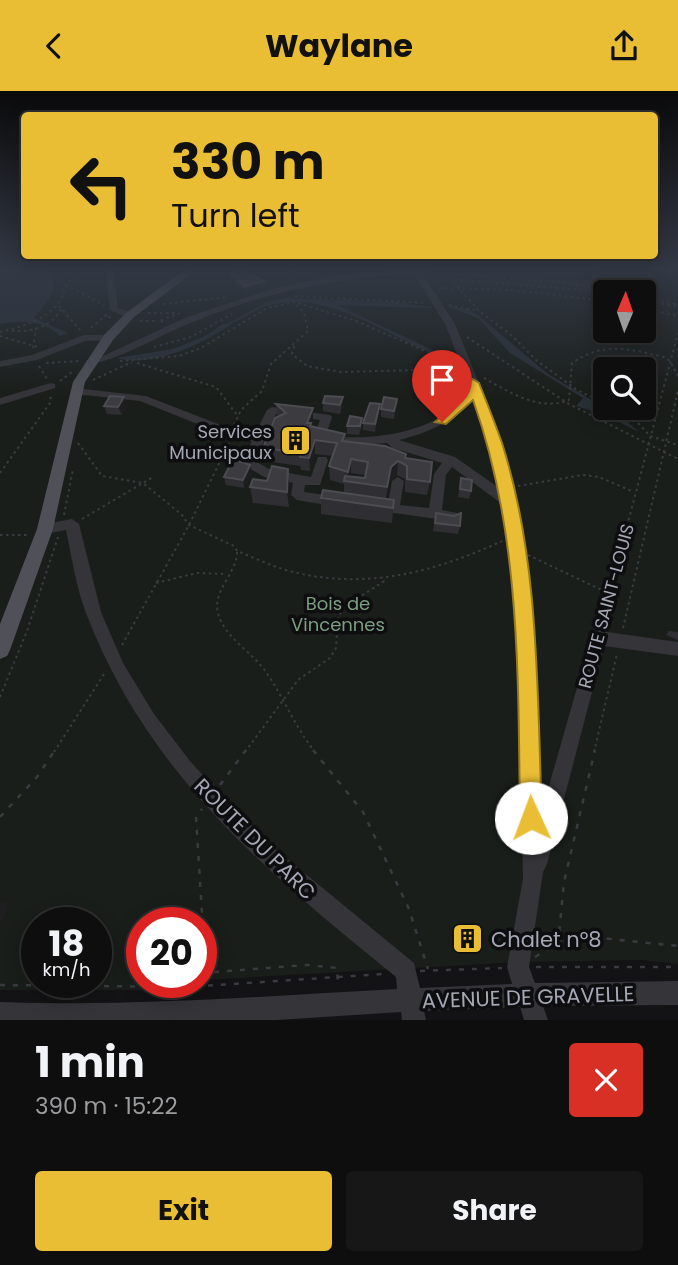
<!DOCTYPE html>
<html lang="en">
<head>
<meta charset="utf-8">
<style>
  :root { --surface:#0e0e0f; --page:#171718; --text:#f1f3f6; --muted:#9b9c9e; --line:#2e2e2f; --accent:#eabe34 }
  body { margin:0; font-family:Poppins,sans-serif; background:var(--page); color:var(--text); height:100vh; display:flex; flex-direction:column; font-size:26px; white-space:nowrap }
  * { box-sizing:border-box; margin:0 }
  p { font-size:23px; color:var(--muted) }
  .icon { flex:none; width:38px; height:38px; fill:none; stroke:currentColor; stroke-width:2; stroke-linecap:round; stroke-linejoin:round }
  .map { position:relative; height:929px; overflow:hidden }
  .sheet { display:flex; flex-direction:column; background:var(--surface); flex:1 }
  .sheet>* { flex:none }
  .banner { position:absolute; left:21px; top:21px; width:637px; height:147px; border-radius:7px; box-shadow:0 4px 18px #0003,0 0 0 2px var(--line); background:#eabe34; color:#111; overflow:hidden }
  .needle { width:46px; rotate:2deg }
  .buttons { position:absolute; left:593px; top:189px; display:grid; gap:14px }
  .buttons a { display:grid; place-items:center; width:63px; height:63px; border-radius:7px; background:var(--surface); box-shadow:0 4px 18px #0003,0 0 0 2px var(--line); font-size:35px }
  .speed { position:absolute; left:21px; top:816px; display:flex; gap:14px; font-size:35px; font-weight:700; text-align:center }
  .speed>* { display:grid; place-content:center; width:91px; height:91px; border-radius:50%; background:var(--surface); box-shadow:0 4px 18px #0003,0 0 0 2px var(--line); line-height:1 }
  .speed small { font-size:18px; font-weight:400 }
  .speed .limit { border:10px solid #d22; background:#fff; color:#111 }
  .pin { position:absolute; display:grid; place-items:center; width:60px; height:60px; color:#fff; margin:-72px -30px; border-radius:50% 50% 50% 0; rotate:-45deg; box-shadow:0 0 7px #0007 }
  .pin .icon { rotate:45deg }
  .me { position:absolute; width:77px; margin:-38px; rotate:358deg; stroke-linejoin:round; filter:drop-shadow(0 0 5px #0008) }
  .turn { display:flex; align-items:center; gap:24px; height:147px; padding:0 35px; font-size:32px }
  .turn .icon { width:91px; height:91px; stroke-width:2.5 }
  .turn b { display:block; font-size:49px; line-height:60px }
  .round { display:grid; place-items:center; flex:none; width:74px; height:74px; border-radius:7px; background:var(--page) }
  .summary { display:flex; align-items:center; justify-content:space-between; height:119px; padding:0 35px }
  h1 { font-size:42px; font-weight:700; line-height:52px }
  .action { display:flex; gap:14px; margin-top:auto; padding:14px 35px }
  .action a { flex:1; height:80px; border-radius:7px; background:var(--accent); color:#111; font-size:28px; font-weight:700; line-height:80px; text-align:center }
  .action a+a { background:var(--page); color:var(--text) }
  header { display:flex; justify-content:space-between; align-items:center; height:91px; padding:0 35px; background:var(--accent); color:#111; font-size:32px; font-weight:700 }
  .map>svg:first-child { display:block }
  .green { fill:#191e1a; fill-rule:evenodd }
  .water { fill:#293037 }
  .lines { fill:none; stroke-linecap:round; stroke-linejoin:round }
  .stream { stroke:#293037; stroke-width:2.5 }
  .path-far1 { stroke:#3a3b40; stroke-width:2; stroke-dasharray:2.5 3.5; stroke-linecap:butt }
  .path { stroke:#3a3b40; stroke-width:2.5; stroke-dasharray:5 8; stroke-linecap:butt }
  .minor { fill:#343439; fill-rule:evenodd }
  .major { fill:#505158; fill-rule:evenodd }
  .wall { fill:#2f2e32; fill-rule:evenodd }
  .shaded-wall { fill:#1e1d20 }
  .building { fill:#3b3b40; stroke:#4c4c52; stroke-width:2 }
  .route { fill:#eabe34; stroke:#987c22; stroke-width:2 }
  .labels { text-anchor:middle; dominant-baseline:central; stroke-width:7; stroke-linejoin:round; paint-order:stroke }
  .poi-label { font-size:18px; fill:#a4a8b4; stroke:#0e0d0f; text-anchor:end }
  .park-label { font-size:18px; fill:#7c9e81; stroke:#0e0d0f }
  .street-label { font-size:18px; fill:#a4a8b4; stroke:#0e0d0f }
  .near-street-label { font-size:21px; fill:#a4a8b4; stroke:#0e0d0f }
  .near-poi-label { font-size:21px; fill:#a4a8b4; stroke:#0e0d0f; text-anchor:start }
</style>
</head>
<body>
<header><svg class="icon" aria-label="back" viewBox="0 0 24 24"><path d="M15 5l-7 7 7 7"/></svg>Waylane<svg class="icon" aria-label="share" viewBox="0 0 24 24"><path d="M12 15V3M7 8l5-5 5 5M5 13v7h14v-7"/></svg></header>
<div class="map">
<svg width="678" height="929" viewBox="0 0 678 929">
  <rect width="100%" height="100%" fill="#131214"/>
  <path class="green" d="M0 177H678V873L640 869 519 871 201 889V831H142V891H182L178 899H0ZM606 201H644V240H606ZM606 278H644V317H606ZM37 831H96V891H37Z"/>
  <g class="water">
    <path d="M0 177H49C60 201 47 210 34 227L68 242 60 245C47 230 21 229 0 233Z"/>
    <path d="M287 207 395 211 434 217 337 214 460 272C396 256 336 195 267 215L263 212Z"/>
    <polygon points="446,215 467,218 478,224 548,283 624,328 639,341 605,324 576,315 583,307 510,262 478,227"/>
    <path d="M223 233 230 234C201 254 152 277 116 267L173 258 205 245Z"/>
  </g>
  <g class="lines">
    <polyline class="stream" points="227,234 266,213"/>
    <g class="path-far1">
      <polyline points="55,177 65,193"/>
      <polyline points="271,177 314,183"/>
      <polyline points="462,184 559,191 628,201"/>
      <polyline points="449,186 479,220 511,244 536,269 577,299 606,313"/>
      <polyline points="290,187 294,177"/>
      <polyline points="436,187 608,201"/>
      <polyline points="66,194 104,214"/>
      <polyline points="439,197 511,199 606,210"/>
      <polyline points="295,205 426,212"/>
      <polyline points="644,205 678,214"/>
      <polyline points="644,209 678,216"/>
      <polyline points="163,213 227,206"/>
      <polyline points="449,214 479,220"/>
      <polyline points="59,215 80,239"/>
      <polyline points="644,217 678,225"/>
      <polyline points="148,222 177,222"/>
      <polyline points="140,230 158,230"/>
      <polyline points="163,231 159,230 183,221"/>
      <polyline points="91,237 107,223 112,229"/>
      <path d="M12 240C31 241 52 236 61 218"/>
      <path d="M0 241C20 236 41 231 56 215 64 207 63 195 73 187L74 177"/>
      <polyline points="0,245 38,256"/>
      <polyline points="467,246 569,313 678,368"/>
      <polyline points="294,255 292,263 307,275 341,281 456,278"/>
      <polyline points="154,256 191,246 232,223"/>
      <polyline points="33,257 36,237"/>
      <polyline points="120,270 179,265 201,257 267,217 295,211 356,230 453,272"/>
      <polyline points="46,272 79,270"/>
      <polyline points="137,272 216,296 237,324"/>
      <polyline points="39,275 47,288"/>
      <path d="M484 287C509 301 540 321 569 309L572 272C604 250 629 258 664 266L670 270 678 285"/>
      <polyline points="93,289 132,271"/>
      <polyline points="60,290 72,281"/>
      <polyline points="612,317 638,332 650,345 678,354"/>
      <polyline points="234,334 241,319 262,300 271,273 308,240 304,222 289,206"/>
      <path d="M78 352 102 385 143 392 182 424 189 434 234 455 237 460C255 467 273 476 293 481 366 499 435 481 502 450"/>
      <polyline points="0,382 50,312 51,303"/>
      <polyline points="518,395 583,384 599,386 634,401"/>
      <polyline points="64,424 73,378"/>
      <polyline points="82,428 153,386"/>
      <polyline points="0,444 27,444"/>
      <path d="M237 461C237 482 212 500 218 522 223 545 253 562 266 581 284 607 295 636 315 661"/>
      <polyline points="528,464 608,502"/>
      <polyline points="156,492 197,482 226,483"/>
      <polyline points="604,522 678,242"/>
      <polyline points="623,537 678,300"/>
      <polyline points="122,554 189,434 229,352"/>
      <polyline points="0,606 27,540 58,446"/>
      <polyline points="54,661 106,580"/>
      <polyline points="245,661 298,589 330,567 336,557 338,526 344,516 386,489"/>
      <polyline points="594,661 617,563"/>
    </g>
    <g class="path">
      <polyline points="313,659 363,721 409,818 428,878"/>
      <polyline points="220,694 246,659"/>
      <polyline points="0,726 37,686 55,659"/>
      <polyline points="558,853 564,791 595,659"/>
      <polyline points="201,860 204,854 196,727 202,718"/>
      <polyline points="535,866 572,844 678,855"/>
      <polyline points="536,876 678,876"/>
      <polyline points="420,880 502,877"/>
      <polyline points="201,882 306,874 337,877 338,895"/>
      <polyline points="0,894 187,896 383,883"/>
      <polyline points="186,903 189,891"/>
    </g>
    <g class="minor">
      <polygon points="105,177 113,177 118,217 133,222 133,226 127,226 110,219"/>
      <path d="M411 177H471L422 182 455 233 487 312 502 353 516 412 534 559 541 723 596 530 601 528 606 530 609 535 607 541 678 551V565L604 555 547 773 543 781 529 876 535 892 678 890V914L543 915 548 929H524L520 916 424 920 426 929H402L401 921 277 929H0V911C133 916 265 905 397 898L396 886C266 781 147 682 86 522 76 496 72 467 66 439L45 443 38 438 45 433 72 428 79 433 101 521 123 572 154 623 190 670 231 715 274 757 414 872 420 897 512 893 507 876 523 788 518 559 508 443 502 413 452 376 446 384 442 419 457 422 459 425 457 428 452 430 372 419 371 416 372 413 388 412 392 390 398 386 404 390 400 414 429 417 434 383 442 372 393 357 387 352 349 355 316 349 314 346 320 329 276 323 255 370 271 379 311 386 318 366H326L328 369 320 394H305L304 401 339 406 345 411 339 416 297 409 291 404 293 392 264 386 244 374 242 371 252 350 230 346 140 310 75 303 70 300 75 297 146 305 236 340 255 343 267 319 272 316 330 324 332 326 326 344C366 351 437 343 462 306 465 302 466 296 468 291L445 233 414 183C338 186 266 201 195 230 161 243 127 266 91 273L86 270 103 265 187 226 275 197 338 184ZM474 304 490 353 499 397 455 366 399 349C427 342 458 330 474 304Z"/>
      <polygon points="108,244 111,245 111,249 85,250 37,269 0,276 0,270 32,264 84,244"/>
      <polygon points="51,292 55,293 55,297 0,314 0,307"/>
    </g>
    <polygon class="major" points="187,177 199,177 134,226 113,249 85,291 53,438 10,559 7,565 0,568 0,533 37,438 73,291 104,244 126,222"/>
  </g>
  <g class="wall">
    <polygon points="230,182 264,190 265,195 247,200 230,187"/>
    <polygon points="124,306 128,314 122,324 107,323 104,315"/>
    <polygon points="397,308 394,328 381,326 381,318"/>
    <polygon points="323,312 342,315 340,323 323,320"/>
    <path d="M276 313 313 317V331L311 336 345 343 344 350 406 367 430 391 427 404 405 401V388L397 384 389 390 386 408 394 409 392 432 321 423V407L344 402V393L330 389 329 375 333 365 315 363 310 380 301 379 300 375 265 370 263 357 278 326ZM351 382 365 384V387L350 385Z"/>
    <polygon points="380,313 375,341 363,339 363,332"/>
    <polygon points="347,335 362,335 359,344 347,343"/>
    <polygon points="252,382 244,397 226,394 224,386"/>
    <polygon points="461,387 471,400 469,408 458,406"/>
    <polygon points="289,394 289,416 253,412 250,396"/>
    <polygon points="436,422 460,435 458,443 433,440"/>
    <polygon points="669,540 678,541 678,549 666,544"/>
  </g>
  <g class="shaded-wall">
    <polygon points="264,190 265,195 247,200 246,195"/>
    <polygon points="124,306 128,314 122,324 118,316"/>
    <polygon points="313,317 313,331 311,337 307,332"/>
    <polygon points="315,349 315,363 310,380 309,367"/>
    <polygon points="351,368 351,382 348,390 347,390 348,381"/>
    <polygon points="398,370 397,384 389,390 386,409 391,376"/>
    <polygon points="250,374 252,382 244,397 243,389"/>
    <polygon points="288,378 289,394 289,416 287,401"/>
    <polygon points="1,810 10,812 0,835 0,812"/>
  </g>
  <g class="building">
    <polygon points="240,177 264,190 246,195 230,182"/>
    <polygon points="110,305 124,306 118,316 104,315"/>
    <polygon points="325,305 343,306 340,314 323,312"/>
    <polygon points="384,306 397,308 394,320 381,318"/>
    <polygon points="370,312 380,313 375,333 363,332"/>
    <polygon points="276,313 313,317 307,332 311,332 310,335 345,343 342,350 385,355 406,363 405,367 432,371 430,391 407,388 407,375 398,370 391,376 387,396 344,390 345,385 365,387 368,371 351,368 348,381 329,375 337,352 315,349 309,367 300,366 301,362 263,357 275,327 286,322"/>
    <polygon points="350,325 362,327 360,335 347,335"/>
    <polygon points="233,368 250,374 243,389 224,386"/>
    <polygon points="272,375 288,378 287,401 250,396 253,388 267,390"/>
    <polygon points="461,387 472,389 471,400 460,398"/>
    <polygon points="323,399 394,409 393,417 321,407"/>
    <polygon points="436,422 454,425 461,422 460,435 435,432"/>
  </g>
  <linearGradient id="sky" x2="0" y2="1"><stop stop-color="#0a0a0b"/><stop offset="0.58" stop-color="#333945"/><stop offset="1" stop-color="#333945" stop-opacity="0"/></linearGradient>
  <rect width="678" height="307" fill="url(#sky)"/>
  <path class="route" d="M473 288 479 292C487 312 495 332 502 352 540 471 537 603 542 727L539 735 531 738 523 735 520 727C518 586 521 443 473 309L446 333 435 331 465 303 467 292Z"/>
  <defs>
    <symbol id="building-square" viewBox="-11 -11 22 22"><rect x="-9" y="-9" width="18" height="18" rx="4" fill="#eabe34" stroke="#0e0d0f"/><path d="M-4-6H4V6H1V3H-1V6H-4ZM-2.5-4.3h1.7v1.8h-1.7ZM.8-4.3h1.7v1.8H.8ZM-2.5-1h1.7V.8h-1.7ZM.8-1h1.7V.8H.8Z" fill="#111"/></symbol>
  </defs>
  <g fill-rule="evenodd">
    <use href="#building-square" x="278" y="332" width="35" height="35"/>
    <use href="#building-square" x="450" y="830" width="35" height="35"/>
  </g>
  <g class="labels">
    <g class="poi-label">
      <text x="272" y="340">Services<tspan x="272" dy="21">Municipaux</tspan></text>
    </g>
    <g class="park-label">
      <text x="338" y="512">Bois de<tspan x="338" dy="21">Vincennes</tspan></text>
    </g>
    <g class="street-label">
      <text transform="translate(606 515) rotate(-75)">ROUTE SAINT-LOUIS</text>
    </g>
    <g class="near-street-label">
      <text transform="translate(255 748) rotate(45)">ROUTE DU PARC</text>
      <text transform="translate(528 906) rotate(-2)">AVENUE DE GRAVELLE</text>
    </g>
    <g class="near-poi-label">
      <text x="491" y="848">Chalet n°8</text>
    </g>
  </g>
</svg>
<div class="buttons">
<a><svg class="needle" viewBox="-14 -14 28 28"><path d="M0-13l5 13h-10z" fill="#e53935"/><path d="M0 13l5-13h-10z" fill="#9b9c9e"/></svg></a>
<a><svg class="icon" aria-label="search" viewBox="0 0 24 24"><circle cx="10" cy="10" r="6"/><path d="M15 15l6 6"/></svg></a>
</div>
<div class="speed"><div>18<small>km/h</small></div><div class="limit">20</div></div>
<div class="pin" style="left:442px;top:331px;background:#d93025"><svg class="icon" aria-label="arrive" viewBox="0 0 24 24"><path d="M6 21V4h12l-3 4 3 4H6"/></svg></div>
<svg class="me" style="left:531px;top:727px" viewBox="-20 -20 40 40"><circle r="19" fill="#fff"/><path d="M0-13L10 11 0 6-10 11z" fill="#eabe34"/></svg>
<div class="banner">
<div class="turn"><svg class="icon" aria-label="left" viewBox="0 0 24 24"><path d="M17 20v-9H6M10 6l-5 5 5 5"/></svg><div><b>330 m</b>Turn left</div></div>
</div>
</div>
<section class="sheet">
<div class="summary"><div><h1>1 min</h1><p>390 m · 15:22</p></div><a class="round" style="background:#d93025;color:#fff"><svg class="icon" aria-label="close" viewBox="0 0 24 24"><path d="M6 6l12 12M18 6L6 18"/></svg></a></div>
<div class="action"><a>Exit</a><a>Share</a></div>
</section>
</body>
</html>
